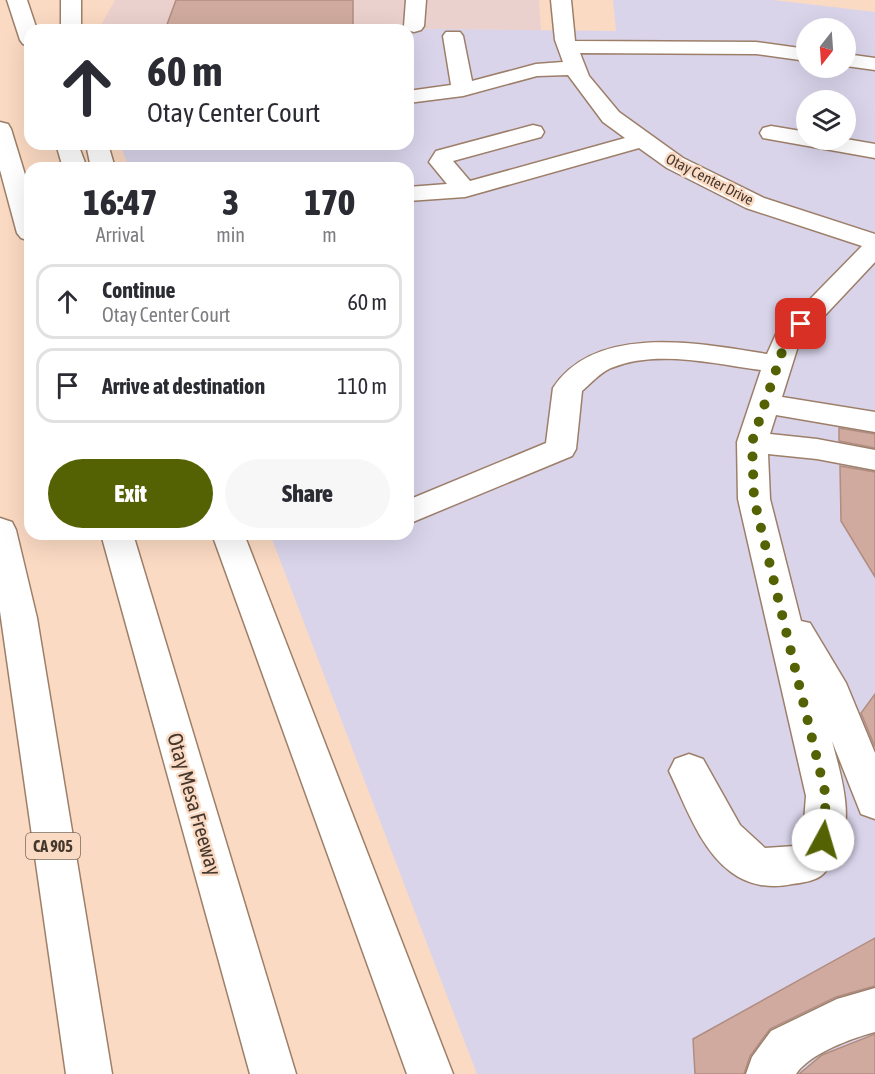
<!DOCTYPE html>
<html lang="en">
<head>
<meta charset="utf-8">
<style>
  :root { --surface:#fff; --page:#f7f7f7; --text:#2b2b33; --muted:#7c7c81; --line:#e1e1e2; --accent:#556204 }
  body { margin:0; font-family:"Asap Condensed",sans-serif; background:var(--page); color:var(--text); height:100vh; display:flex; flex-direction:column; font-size:22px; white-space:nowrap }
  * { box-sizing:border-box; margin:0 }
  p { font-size:20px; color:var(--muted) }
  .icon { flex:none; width:33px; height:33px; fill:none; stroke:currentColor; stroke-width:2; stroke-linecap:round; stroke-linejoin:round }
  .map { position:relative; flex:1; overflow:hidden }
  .side { position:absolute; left:24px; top:162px; width:390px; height:378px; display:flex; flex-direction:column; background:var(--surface); border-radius:18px; box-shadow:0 6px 24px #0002 }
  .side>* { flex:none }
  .guide { position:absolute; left:24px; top:24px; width:390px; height:126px; border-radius:18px; box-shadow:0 6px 24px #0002; background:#fff; color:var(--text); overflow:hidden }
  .needle { width:39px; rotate:197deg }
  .tools { position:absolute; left:796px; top:18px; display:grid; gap:12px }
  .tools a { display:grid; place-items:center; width:60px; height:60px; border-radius:50%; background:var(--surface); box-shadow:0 6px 24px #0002; font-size:30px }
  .pin { position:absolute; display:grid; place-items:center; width:51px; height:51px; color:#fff; margin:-26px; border-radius:12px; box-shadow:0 3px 9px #0006 }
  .me { position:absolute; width:66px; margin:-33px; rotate:6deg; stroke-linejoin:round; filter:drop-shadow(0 0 4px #0008) }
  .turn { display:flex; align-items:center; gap:21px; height:126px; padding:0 24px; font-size:27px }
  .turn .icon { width:78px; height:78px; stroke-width:2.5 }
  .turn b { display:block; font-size:42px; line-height:51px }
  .eta { display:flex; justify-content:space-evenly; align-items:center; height:102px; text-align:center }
  .eta b { font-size:36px; font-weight:800; line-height:42px }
  .cta { display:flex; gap:12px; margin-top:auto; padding:12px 24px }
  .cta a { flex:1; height:69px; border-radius:36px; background:var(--accent); color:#fff; font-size:24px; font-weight:800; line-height:69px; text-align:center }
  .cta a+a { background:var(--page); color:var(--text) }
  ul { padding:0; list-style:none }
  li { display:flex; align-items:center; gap:18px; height:75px; margin:0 12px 9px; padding:0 12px; border:3px solid var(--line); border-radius:18px }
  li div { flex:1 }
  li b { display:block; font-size:22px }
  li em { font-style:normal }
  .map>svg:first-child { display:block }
  .commercial { fill:#ebd1cd }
  .industrial { fill:#d9d4ea; fill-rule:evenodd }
  .building { fill:#d0aa9e; stroke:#b18c80; stroke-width:1.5 }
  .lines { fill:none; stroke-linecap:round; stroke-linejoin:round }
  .minor-casing { stroke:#9d7f69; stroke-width:3 }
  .highway-casing { stroke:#9d7f69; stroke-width:3 }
  .minor { fill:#fff; fill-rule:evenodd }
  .highway { fill:#fff; fill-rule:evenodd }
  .route { stroke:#556204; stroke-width:10; stroke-dasharray:0 18 }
  .labels { text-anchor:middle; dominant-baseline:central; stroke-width:5; stroke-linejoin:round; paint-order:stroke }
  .far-street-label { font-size:15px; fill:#44372d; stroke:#fbdac3 }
  .shield { fill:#fbdac3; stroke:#7b685a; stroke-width:1.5 }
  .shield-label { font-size:16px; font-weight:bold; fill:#44372d }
  .near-street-label { font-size:21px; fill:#44372d; stroke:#fbdac3 }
</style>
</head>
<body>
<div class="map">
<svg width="875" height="1074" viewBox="0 0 875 1074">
  <rect width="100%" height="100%" fill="#fbdac3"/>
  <polygon class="commercial" points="115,0 539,0 541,30 101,25"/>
  <path class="industrial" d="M613 0H773L875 12V1074H477L270 534H408V168H129L120 144H408V30H102L101 25 616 31ZM807 28H846V68H807ZM807 100H846V140H807Z"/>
  <g class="building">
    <polygon points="176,0 353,0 353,30 165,30"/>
    <polygon points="839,428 875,434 875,448 839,441"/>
    <polygon points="840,466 875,472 875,577 841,521"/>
    <polygon points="875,694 875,747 861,713"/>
    <polygon points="875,938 875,986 836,997 770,1029 750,1056 744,1074 695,1074 693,1039"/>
    <polygon points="875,1034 875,1074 799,1074 822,1055"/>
  </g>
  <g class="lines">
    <defs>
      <g id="minor">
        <polygon points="406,0 426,0 424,26 421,30 414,32 407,30 404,26"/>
        <path d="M551 0H571L575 41 756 42 807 49V61L756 54 580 53 589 76 619 112 683 158 764 198 875 234V262L799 343 782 397 875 412V432L776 415 770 434 817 439 875 450V470L817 459 768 454 770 499 801 621 810 623 846 683 875 753V819L861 814 832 741C842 780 857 824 833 860 830 864 826 872 822 875 815 881 801 883 792 884 771 889 748 885 731 872 700 849 685 804 669 771L675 759 689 754 703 759 740 825 765 848 795 846 803 835 806 796 738 499 737 442 761 370C715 364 656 349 611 368 600 373 591 383 582 391L576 449 572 456 408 524V500L546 443 553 388C596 322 703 344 767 354L776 334 862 246 746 208 667 168 639 148 465 197 408 201V187L447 184 429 162 436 151 533 125 541 127 544 132 541 137 453 161 470 181 625 138 603 122 568 75 537 76 463 96 408 103V91L451 85 443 36 446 32H460L463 36 472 81 536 64 563 62 555 40Z"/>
        <polygon points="846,54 875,58 875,70 846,66"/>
        <polygon points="771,126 807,132 807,140 846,139 875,144 875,158 763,138 760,133 763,128"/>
        <path d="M875 988V1032C852 1038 809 1054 796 1074H746L752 1057 771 1031 837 999Z"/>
      </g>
      <g id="highway">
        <polygon points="7,0 27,0 37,30 30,30 30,46 23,44 20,40"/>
        <rect x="61" y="0" width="20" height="30"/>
        <polygon points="0,122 8,124 11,129 30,191 30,241 21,238 17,233 0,170"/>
        <polygon points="56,144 78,144 87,168 63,168"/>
        <polygon points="86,144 108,144 115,168 91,168"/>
        <polygon points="0,518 12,522 16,530 37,618 112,1074 66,1074 0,611"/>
        <polygon points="101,534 133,534 296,1074 250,1074"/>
        <polygon points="212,534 244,534 453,1074 407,1074"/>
      </g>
    </defs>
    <use href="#minor" class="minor-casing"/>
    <use href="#highway" class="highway-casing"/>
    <use href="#minor" class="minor"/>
    <use href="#highway" class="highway"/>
  </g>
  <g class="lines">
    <polyline class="route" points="801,324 786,340 752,442 754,499 826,796 823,840"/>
  </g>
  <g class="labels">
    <g class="far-street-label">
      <text transform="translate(710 179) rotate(27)">Otay Center Drive</text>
    </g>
    <rect class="shield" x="26" y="833" width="54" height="26" rx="4.5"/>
    <g class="shield-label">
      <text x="53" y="846">CA 905</text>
    </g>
    <g class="near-street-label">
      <text transform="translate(195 804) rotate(74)">Otay Mesa Freeway</text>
    </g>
  </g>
</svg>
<div class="tools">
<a><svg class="needle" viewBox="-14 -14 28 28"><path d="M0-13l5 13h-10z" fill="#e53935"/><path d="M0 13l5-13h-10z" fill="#7c7c81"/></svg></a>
<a><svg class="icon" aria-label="layers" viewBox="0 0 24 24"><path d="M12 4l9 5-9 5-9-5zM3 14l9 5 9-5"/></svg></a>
</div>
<div class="pin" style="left:801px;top:324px;background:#d93025"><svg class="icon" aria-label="arrive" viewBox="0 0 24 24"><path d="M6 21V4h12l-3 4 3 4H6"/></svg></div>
<svg class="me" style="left:823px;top:840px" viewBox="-20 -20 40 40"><circle r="19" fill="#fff"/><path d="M0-13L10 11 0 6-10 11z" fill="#556204"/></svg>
<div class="guide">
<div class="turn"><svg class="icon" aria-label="ahead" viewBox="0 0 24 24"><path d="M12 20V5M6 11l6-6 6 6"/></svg><div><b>60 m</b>Otay Center Court</div></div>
</div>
<section class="side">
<div class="eta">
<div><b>16:47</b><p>Arrival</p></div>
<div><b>3</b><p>min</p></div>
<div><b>170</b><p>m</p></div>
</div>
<ul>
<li><svg class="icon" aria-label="ahead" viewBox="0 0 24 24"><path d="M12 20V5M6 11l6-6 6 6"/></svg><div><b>Continue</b><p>Otay Center Court</p></div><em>60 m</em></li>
<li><svg class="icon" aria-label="arrive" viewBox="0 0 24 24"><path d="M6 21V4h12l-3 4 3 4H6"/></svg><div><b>Arrive at destination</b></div><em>110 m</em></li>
</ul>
<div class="cta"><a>Exit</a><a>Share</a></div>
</section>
</div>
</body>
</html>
